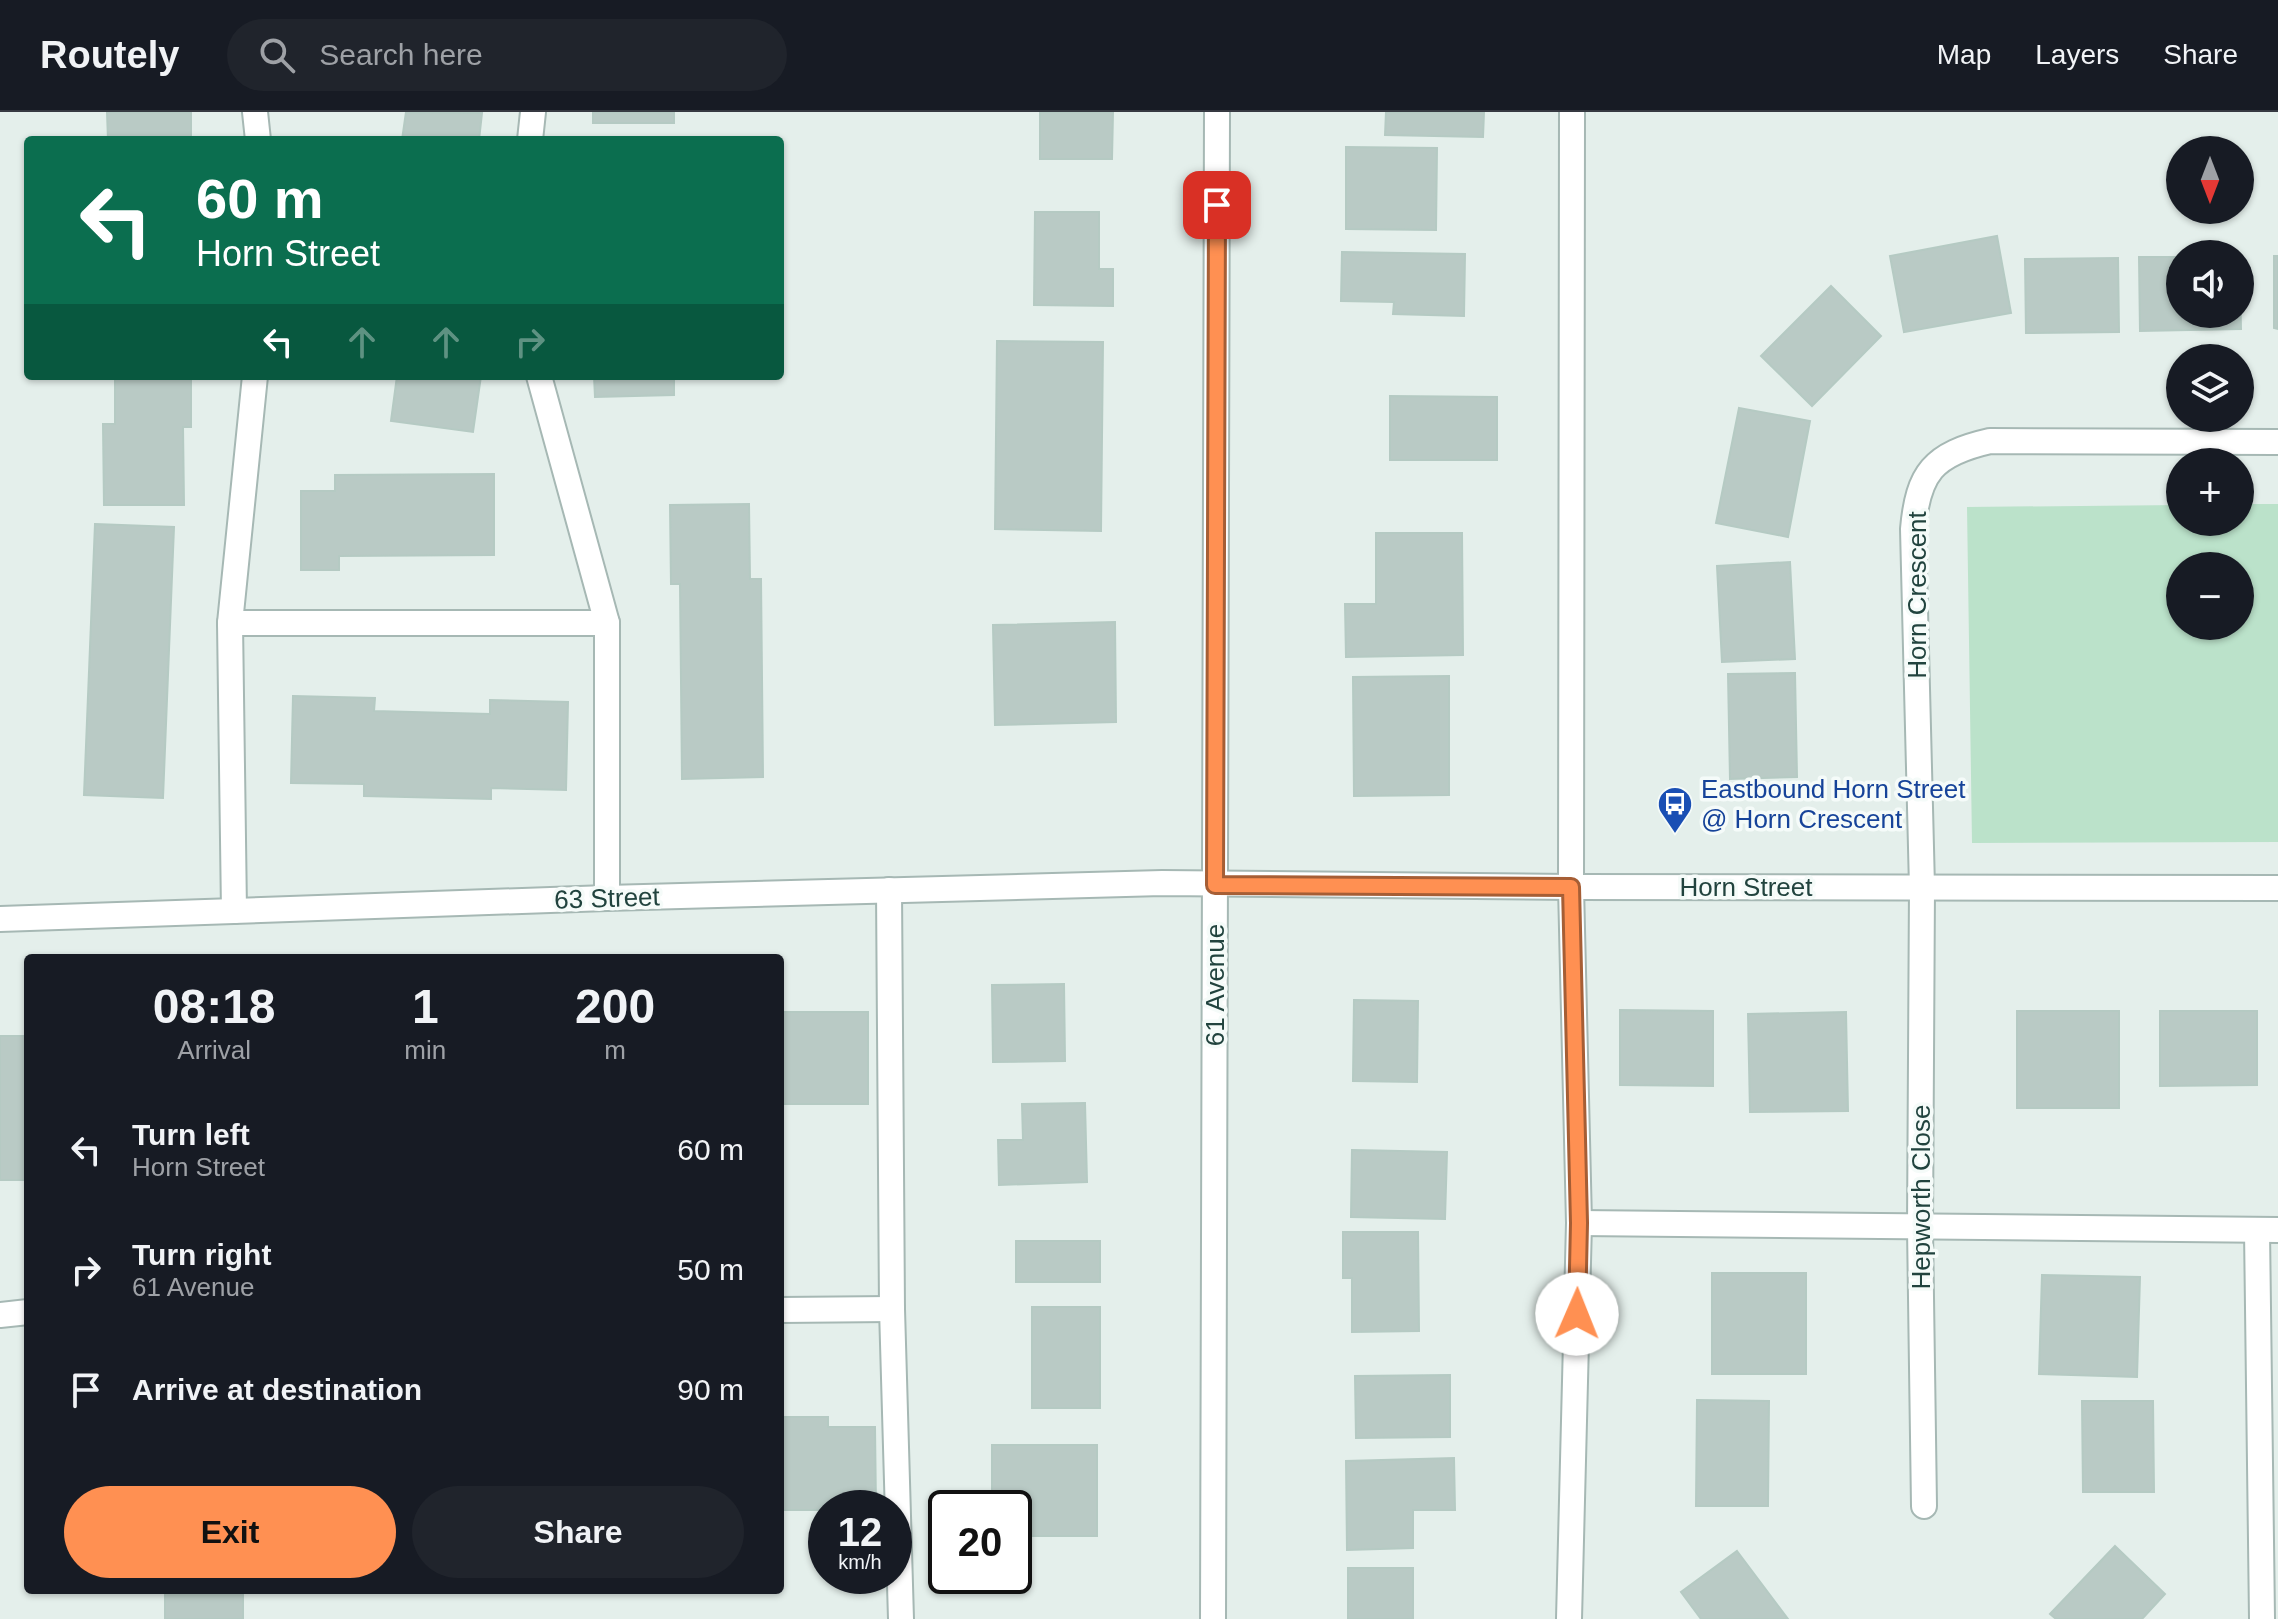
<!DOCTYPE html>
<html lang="en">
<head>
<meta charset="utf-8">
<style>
  :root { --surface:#171b24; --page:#20242c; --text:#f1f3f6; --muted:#9ea1a6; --line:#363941; --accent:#ff9052 }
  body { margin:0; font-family:Helvetica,sans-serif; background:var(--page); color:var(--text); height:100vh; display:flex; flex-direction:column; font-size:30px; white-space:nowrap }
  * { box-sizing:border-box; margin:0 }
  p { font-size:26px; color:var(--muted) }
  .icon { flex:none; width:44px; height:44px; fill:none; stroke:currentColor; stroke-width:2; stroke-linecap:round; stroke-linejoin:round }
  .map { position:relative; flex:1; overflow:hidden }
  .sheet { position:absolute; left:24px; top:842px; width:760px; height:640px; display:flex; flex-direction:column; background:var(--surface); border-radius:8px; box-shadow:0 2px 6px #0004 }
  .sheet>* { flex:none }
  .guide { position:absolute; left:24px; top:24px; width:760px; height:244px; border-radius:8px; box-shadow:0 2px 6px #0004; background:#0b6e4f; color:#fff; overflow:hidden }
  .needle { width:52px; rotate:180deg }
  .buttons { position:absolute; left:2166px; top:24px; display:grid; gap:16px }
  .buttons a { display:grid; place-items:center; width:88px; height:88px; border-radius:50%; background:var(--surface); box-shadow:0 2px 6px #0004; font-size:40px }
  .speed { position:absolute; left:808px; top:1378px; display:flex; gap:16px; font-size:40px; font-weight:700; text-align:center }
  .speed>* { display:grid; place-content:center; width:104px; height:104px; border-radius:50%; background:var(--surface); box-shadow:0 2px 6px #0004; line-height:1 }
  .speed small { font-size:20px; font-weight:400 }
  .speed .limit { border:4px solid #111; border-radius:12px; background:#fff; color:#111 }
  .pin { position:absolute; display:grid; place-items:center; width:68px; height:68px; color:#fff; margin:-34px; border-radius:16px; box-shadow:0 4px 12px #0006 }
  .me { position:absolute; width:88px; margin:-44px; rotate:1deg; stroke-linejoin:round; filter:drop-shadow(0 0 6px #0008) }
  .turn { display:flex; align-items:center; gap:28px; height:168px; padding:0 40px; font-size:36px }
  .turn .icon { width:104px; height:104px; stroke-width:2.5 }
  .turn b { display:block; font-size:56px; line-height:68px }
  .lanes { display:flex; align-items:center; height:76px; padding:0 40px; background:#0003; justify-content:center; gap:40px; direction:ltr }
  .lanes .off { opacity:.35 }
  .eta { display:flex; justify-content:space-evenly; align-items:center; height:136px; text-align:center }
  .eta b { font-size:48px; font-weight:700; line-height:56px }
  .action { display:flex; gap:16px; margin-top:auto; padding:16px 40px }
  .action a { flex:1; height:92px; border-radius:48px; background:var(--accent); color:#111; font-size:32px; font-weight:700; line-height:92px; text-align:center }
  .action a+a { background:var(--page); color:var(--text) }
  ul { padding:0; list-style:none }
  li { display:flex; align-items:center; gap:24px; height:120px; padding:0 40px }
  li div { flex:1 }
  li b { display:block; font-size:30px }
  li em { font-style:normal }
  header { display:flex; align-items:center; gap:48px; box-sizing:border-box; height:112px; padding:0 40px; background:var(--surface); border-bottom:2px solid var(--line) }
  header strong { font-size:38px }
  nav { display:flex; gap:44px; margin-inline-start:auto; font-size:28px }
  .search { width:560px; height:72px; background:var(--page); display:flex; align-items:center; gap:20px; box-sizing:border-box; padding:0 28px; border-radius:44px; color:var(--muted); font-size:30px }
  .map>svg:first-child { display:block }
  .green { fill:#bbe2ca; fill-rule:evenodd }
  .building { fill:#b9cac5; stroke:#b5cac3; stroke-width:2 }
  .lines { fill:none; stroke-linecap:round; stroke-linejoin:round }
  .service-casing { stroke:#a6b8b4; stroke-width:28 }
  .minor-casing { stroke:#a6b8b4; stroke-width:28 }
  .tertiary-casing { stroke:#a6b8b4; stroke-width:28 }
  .service { stroke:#fff; stroke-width:24 }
  .minor { stroke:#fff; stroke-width:24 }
  .tertiary { stroke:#fff; stroke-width:24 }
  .route-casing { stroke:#a65e35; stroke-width:20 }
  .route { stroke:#ff9052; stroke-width:14 }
  .labels { text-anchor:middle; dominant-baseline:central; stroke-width:7; stroke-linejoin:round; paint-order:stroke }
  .street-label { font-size:26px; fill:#21433e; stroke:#f5fbf9 }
  .transit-label { font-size:26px; fill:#164399; stroke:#f5fbf9; text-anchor:start }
</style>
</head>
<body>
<header>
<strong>Routely</strong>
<div class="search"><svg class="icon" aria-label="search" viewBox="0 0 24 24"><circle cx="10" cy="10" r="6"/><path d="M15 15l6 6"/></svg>Search here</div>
<nav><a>Map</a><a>Layers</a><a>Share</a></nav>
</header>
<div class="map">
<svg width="2278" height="1507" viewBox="0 0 2278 1507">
  <rect width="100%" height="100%" fill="#e4efeb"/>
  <path class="green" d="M2240 392H2278V730L1972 731 1967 395 2180 393V410H2240ZM2180 454H2240V514H2180Z"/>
  <g class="building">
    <polygon points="107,0 191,0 191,28 108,28"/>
    <polygon points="406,0 482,1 479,28 402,28"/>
    <rect x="593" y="0" width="81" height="11"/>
    <polygon points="1040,0 1113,0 1112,47 1040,47"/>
    <polygon points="1386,0 1484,0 1483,25 1385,23"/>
    <polygon points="1346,35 1437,36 1436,118 1346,117"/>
    <polygon points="1035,100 1099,100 1099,157 1113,157 1113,194 1034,193"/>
    <polygon points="1997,124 2011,201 1904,220 1890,144"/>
    <polygon points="1342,140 1465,142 1464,204 1393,202 1394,190 1341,189"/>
    <polygon points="2274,144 2278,144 2278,217 2274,216"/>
    <polygon points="2139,145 2180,145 2180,202 2240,202 2240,169 2241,217 2140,219"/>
    <polygon points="2118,146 2119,220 2026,221 2025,147"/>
    <polygon points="1831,174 1881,224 1812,294 1761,244"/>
    <polygon points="997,229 1103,230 1101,419 995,417"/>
    <polygon points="115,264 191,264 191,315 183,315 184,393 104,393 103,312 115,312"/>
    <polygon points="397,264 481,264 473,320 391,309"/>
    <polygon points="594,264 674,264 674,283 595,285"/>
    <polygon points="1390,284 1497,285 1497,348 1390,348"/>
    <polygon points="1739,296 1810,309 1788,425 1716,411"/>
    <polygon points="494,362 494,443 339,444 339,458 301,458 301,379 335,379 335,363"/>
    <polygon points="749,392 750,467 761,467 763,665 682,667 680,472 671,472 670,393"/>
    <polygon points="95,412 174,415 163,686 84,683"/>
    <polygon points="1376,421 1462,421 1463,543 1346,545 1345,492 1376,492"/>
    <polygon points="1790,450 1795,547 1722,550 1717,454"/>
    <polygon points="1115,510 1116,610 995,613 993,513"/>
    <polygon points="1795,561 1797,665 1730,667 1728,562"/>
    <polygon points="1449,564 1449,683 1354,684 1353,565"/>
    <polygon points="293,584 375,586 374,599 490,602 490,588 568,590 566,678 491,676 491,687 364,684 364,672 291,671"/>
    <polygon points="1064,872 1065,949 993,950 992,873"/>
    <polygon points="1354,888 1418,889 1417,970 1353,969"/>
    <polygon points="1620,898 1713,899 1713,974 1620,973"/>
    <rect x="2017" y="899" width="102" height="97"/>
    <polygon points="2160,899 2257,899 2257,973 2160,974"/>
    <rect x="780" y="900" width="88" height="92"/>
    <polygon points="1846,900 1848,999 1750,1000 1748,902"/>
    <rect x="0" y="924" width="28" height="144"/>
    <polygon points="1085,991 1087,1070 999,1073 998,1028 1023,1028 1022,992"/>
    <polygon points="1352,1038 1447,1040 1445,1107 1351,1105"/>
    <polygon points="1343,1120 1418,1120 1419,1219 1352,1220 1352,1166 1343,1166"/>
    <rect x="1016" y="1129" width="84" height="41"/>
    <rect x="1712" y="1161" width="94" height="101"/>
    <polygon points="2042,1163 2140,1165 2137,1265 2039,1262"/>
    <rect x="1032" y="1195" width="68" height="101"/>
    <polygon points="1450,1263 1450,1325 1356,1326 1355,1264"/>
    <polygon points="1697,1288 1769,1289 1768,1394 1696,1394"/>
    <polygon points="2082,1289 2153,1289 2154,1380 2083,1380"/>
    <polygon points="780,1305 828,1305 828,1315 875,1315 876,1396 826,1396 826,1409 819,1409 819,1398 780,1398"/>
    <polygon points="992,1333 1097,1333 1097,1424 1014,1424 1014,1396 992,1396"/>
    <polygon points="1454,1346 1455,1398 1413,1398 1413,1436 1347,1438 1346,1349"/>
    <polygon points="2115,1434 2165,1482 2142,1507 2056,1507 2050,1502"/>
    <polygon points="1737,1439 1788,1507 1701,1507 1681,1480"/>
    <rect x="1348" y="1456" width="65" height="51"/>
    <rect x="165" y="1478" width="78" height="29"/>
  </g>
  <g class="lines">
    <defs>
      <g id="service">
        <polyline points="889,778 892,1197 901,1507"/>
        <polyline points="1579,1111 2278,1118"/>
        <polyline points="2257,1118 2262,1507"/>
        <polyline points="780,1198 892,1197"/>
        <polyline points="0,1203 28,1200"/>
        <polyline points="1569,1507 1579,1111 1571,775 1572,0"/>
      </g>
      <g id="minor">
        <polyline points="255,0 258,28"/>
        <polyline points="530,28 533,0"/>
        <polyline points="539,264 607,511 607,786"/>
        <polyline points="230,511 607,511"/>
        <polyline points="234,799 230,511 255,264"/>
        <path d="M1924 1394 1920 1116 1922 775 1913 417C1918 361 1933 342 1990 329L2278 330"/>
        <polyline points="1213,1507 1217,0"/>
      </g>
      <polyline id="tertiary" points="0,807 607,786 1162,771 1571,775 2278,776"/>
    </defs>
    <use href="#service" class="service-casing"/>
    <use href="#minor" class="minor-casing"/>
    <use href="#tertiary" class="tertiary-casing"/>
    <use href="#service" class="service"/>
    <use href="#minor" class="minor"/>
    <use href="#tertiary" class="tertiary"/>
  </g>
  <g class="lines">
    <defs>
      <polyline id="route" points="1217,93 1215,773 1571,775 1579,1111 1577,1202"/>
    </defs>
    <use href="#route" class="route-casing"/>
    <use href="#route" class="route"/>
  </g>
  <defs>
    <symbol id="bus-pin" viewBox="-11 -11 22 30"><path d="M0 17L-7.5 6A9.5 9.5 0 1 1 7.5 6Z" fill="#1a4fb4" stroke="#f5fbf9"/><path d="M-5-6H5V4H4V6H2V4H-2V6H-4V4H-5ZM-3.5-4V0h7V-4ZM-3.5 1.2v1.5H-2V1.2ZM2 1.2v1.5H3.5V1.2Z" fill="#fff"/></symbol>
  </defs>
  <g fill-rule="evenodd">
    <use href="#bus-pin" x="1655" y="672" width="40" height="54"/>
  </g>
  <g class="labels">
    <g class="street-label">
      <text transform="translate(1917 483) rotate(-90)">Horn Crescent</text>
      <text x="1746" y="775">Horn Street</text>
      <text transform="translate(607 786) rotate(-2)">63 Street</text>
      <text transform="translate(1215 873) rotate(-90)">61 Avenue</text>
      <text transform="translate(1921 1085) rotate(-90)">Hepworth Close</text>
    </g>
    <g class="transit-label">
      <text x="1701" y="677">Eastbound Horn Street<tspan x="1701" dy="30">@ Horn Crescent</tspan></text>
    </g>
  </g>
</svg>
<div class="buttons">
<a><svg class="needle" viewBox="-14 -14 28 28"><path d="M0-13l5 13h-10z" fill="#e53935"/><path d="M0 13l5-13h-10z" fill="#9ea1a6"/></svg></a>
<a><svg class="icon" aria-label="sound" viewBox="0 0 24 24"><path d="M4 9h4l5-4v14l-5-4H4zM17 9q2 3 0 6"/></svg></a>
<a><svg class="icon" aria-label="layers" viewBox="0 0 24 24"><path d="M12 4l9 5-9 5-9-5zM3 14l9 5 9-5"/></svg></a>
<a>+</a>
<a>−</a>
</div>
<div class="speed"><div>12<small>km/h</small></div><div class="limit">20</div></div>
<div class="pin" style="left:1217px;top:93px;background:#d93025"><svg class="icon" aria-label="arrive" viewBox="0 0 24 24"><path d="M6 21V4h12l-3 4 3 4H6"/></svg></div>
<svg class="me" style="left:1577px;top:1202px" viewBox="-20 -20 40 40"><circle r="19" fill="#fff"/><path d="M0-13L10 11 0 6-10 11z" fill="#ff9052"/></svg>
<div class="guide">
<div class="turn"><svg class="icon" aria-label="left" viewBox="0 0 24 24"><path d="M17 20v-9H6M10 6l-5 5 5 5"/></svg><div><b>60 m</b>Horn Street</div></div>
<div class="lanes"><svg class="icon" aria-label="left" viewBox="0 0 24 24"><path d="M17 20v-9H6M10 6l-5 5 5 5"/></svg><svg class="icon off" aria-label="ahead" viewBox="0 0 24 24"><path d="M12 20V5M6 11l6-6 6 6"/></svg><svg class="icon off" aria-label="ahead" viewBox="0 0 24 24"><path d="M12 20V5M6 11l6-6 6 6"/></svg><svg class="icon off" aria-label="right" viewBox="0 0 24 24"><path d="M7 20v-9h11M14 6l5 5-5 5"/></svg></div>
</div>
<section class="sheet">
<div class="eta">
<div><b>08:18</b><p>Arrival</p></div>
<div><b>1</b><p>min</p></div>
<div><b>200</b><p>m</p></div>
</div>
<ul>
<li><svg class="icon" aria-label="left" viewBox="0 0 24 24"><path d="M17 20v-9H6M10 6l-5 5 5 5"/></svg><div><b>Turn left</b><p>Horn Street</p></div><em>60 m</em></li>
<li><svg class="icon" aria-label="right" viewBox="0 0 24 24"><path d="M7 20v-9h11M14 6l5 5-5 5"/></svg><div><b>Turn right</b><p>61 Avenue</p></div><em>50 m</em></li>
<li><svg class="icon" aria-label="arrive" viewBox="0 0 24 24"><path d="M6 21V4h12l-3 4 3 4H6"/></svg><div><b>Arrive at destination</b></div><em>90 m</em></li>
</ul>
<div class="action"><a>Exit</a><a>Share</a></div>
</section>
</div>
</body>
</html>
